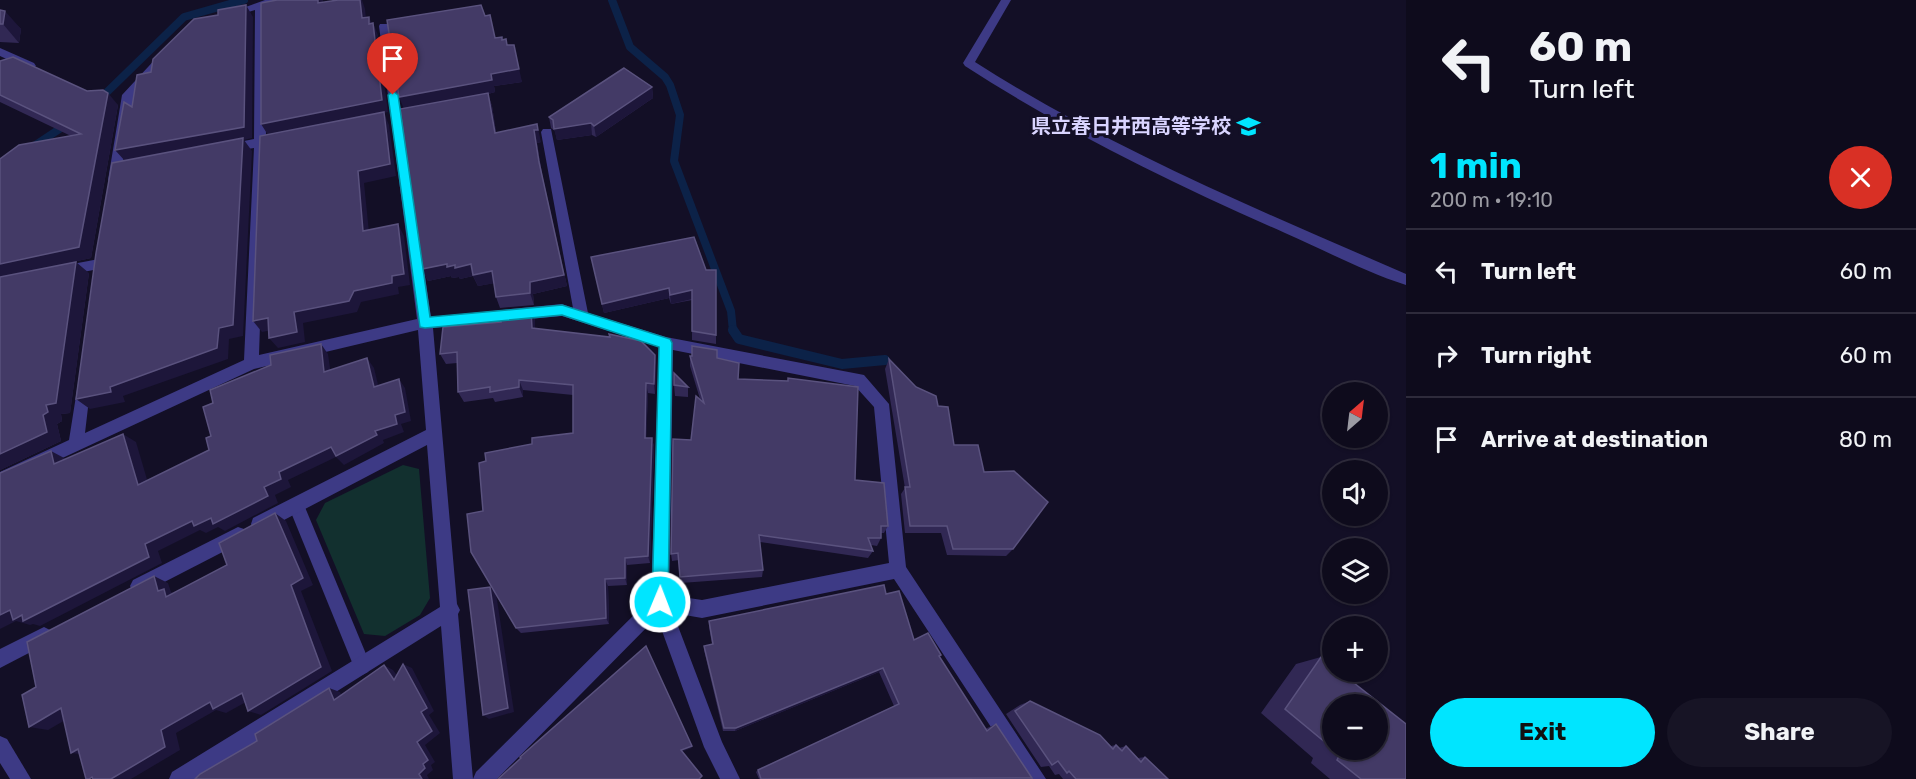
<!DOCTYPE html>
<html lang="en">
<head>
<meta charset="utf-8">
<style>
  :root { --surface:#0e0b1c; --page:#171425; --text:#f1f3f6; --muted:#9b9ba3; --line:#2e2b3b; --accent:#00e5ff }
  body { margin:0; font-family:Rubik,"Noto Sans JP",sans-serif; background:var(--page); color:var(--text); height:100vh; display:flex; flex-direction:column; font-size:22px; white-space:nowrap }
  * { box-sizing:border-box; margin:0 }
  p { font-size:20px; color:var(--muted) }
  .icon { flex:none; width:33px; height:33px; fill:none; stroke:currentColor; stroke-width:2; stroke-linecap:round; stroke-linejoin:round }
  .map { position:relative; flex:1; overflow:hidden }
  .panel { display:flex; flex-direction:column; background:var(--surface); width:510px }
  .panel>* { flex:none }
  .banner { background:#0e0b1c; color:var(--text); overflow:hidden }
  .needle { width:39px; rotate:28deg }
  .controls { position:absolute; left:1322px; top:382px; display:grid; gap:12px }
  .controls a { display:grid; place-items:center; width:66px; height:66px; border-radius:50%; background:var(--surface); box-shadow:0 2px 4px #0004,0 0 0 2px var(--line); font-size:30px }
  .pin { position:absolute; display:grid; place-items:center; width:51px; height:51px; color:#fff; margin:-62px -26px; border-radius:50% 50% 50% 0; rotate:-45deg; box-shadow:0 0 6px #0007 }
  .pin .icon { rotate:45deg }
  .me { position:absolute; width:66px; margin:-33px; rotate:1deg; stroke-linejoin:round; filter:drop-shadow(0 0 4px #0008) }
  .turn { display:flex; align-items:center; gap:21px; height:126px; padding:0 24px; font-size:27px }
  .turn .icon { width:78px; height:78px; stroke-width:2.5 }
  .turn b { display:block; font-size:42px; line-height:51px }
  .round { display:grid; place-items:center; flex:none; width:63px; height:63px; border-radius:32px; background:var(--page) }
  .head { display:flex; align-items:center; justify-content:space-between; height:102px; padding:0 24px }
  h1 { font-size:36px; font-weight:700; line-height:45px; color:var(--accent) }
  .cta { display:flex; gap:12px; margin-top:auto; padding:12px 24px }
  .cta a { flex:1; height:69px; border-radius:36px; background:var(--accent); color:#111; font-size:24px; font-weight:700; line-height:69px; text-align:center }
  .cta a+a { background:var(--page); color:var(--text) }
  ul { padding:0; list-style:none }
  li { display:flex; align-items:center; gap:18px; height:84px; padding:0 24px; border-top:2px solid var(--line) }
  li div { flex:1 }
  li b { display:block; font-size:22px }
  li em { font-style:normal }
  main { display:flex; flex:1; min-height:0 }
  .map>svg:first-child { display:block }
  .green { fill:#12302f }
  .lines { fill:none; stroke-linecap:round; stroke-linejoin:round }
  .stream-far1 { stroke:#0c2248; stroke-width:8 }
  .stream { stroke:#0c2248; stroke-width:10 }
  .lane { fill:#3d3a85; fill-rule:evenodd }
  .street { fill:#3d3a85; fill-rule:evenodd }
  .wall { fill:#312854; fill-rule:evenodd }
  .shaded-wall { fill:#1d163a }
  .building { fill:#433a66; stroke:#5a527e; stroke-width:1.5 }
  .route { fill:#00e5ff; stroke:#0095a6; stroke-width:1.5 }
  .labels { text-anchor:middle; dominant-baseline:central; stroke-width:6; stroke-linejoin:round; paint-order:stroke }
  .poi-label { font-size:20px; font-weight:bold; fill:#d9d4ff; stroke:#130f26; text-anchor:end }
</style>
</head>
<body>
<main>
<div class="map">
<svg width="1406" height="779" viewBox="0 0 1406 779">
  <rect width="100%" height="100%" fill="#130f26"/>
  <polygon class="green" points="403,465 419,469 430,598 420,615 385,636 364,634 316,520 325,503"/>
  <g class="lines">
    <g class="stream-far1">
      <polyline points="612,0 630,47 665,77 670,85 680,115 674,161 731,311 733,331"/>
      <polyline points="105,94 184,17 244,0"/>
      <polyline points="31,148 67,124"/>
    </g>
    <polyline class="stream" points="733,330 739,339 842,364 885,360"/>
    <g class="lane">
      <polygon points="99,259 106,264 104,268 62,276 55,271 62,266"/>
      <polygon points="296,497 302,500 371,666 368,672 362,675 356,672 288,505 290,500"/>
    </g>
    <g class="street">
      <path d="M265 0H281L265 7 266 137 279 135 285 139 283 142 266 146 259 355 417 319 379 26 380 24H388L431 317 562 304 573 308 541 132 543 129H551L588 313 666 337 859 374 864 375 889 404 906 567 1046 779H1025L894 579 702 618 673 613 722 742 740 779H720L704 747 657 617 497 779H473L476 772 651 598 659 347 562 316 433 328 457 604 460 610 458 614 473 779H453L441 626 197 779H169L172 772 440 607 427 445 265 530 259 532 253 530 251 524 253 518 426 430 418 330 254 369 0 487V472L69 440 79 377 84 376 89 377 91 382 85 433 244 360 254 148 229 152 223 148 229 144 254 139 255 10 229 18 224 15ZM673 350 855 386 874 407 889 563 702 600 669 595Z"/>
      <path d="M1001 0H1011L975 62C1111 149 1259 210 1406 274V285C1365 272 1324 250 1285 233 1174 184 1067 132 965 66L963 63Z"/>
      <polygon points="0,48 34,63 36,66 30,70 0,56"/>
      <polygon points="165,52 169,53 169,59 134,96 120,180 118,183 110,183 108,180 122,95 161,53"/>
      <polygon points="238,527 244,529 246,535 244,541 145,592 139,595 133,592 130,586 133,580"/>
      <polygon points="44,627 50,630 53,636 50,642 0,668 0,649"/>
      <polygon points="0,736 7,739 31,779 10,779 0,763"/>
    </g>
  </g>
  <g class="wall">
    <polygon points="0,10 21,29 19,43 0,42"/>
    <polygon points="485,16 495,38 503,40 508,45 522,82 494,86 495,92 488,94 492,106 496,132 541,142 537,143 542,174 567,286 533,294 534,305 500,308 496,297 494,283 478,286 473,276 460,279 459,277 452,278 451,276 428,281 422,269 404,109"/>
    <polygon points="0,61 118,105 91,258 31,271 89,273 70,413 61,414 62,421 57,424 61,441 0,470 0,159 71,136 0,102"/>
    <polygon points="652,87 653,98 596,137 592,135 557,140 555,131 551,128 549,117"/>
    <polygon points="591,257 706,270 716,335 716,344 692,340 692,300 671,304 669,298 604,313"/>
    <polygon points="531,310 535,321 535,329 655,355 656,366 655,394 648,393 646,438 652,438 654,447 650,563 627,565 627,585 608,586 609,624 521,633 516,628 483,511 486,461 532,444 573,433 573,395 523,390 523,397 495,402 493,398 464,402 458,392 457,363 446,364 440,354 501,322"/>
    <polygon points="690,356 717,358 738,379 855,480 888,526 884,533 881,533 881,538 877,546 871,545 873,551 868,558 760,542 763,570 762,577 681,583 679,560 672,561 671,554 691,440 700,399 690,366"/>
    <polygon points="889,359 916,387 938,406 954,445 984,472 1013,549 1006,556 947,555 941,533 905,533 901,494 905,488 885,369"/>
    <polygon points="674,385 688,387 688,397 675,396"/>
    <polygon points="886,594 914,640 939,656 985,729 996,724 1031,779 759,779 756,772 758,770 894,706 879,672 735,731 723,731 704,650 704,646 712,644 709,627 709,621"/>
    <path d="M1321 657 1406 779H1330L1311 763 1313 758 1261 713 1296 664ZM1332 705 1377 750H1332Z"/>
    <polygon points="1030,701 1111,746 1116,745 1119,748 1126,746 1138,758 1145,757 1168,779 1063,779 1059,774 1055,775 1049,766 1041,767 1006,714 1020,705"/>
  </g>
  <g class="shaded-wall">
    <polygon points="318,0 323,0 323,15 318,3"/>
    <polygon points="360,0 362,0 365,9 367,30 362,18"/>
    <polygon points="246,5 253,17 252,138 244,140 252,151 243,336 229,339 228,359 123,396 125,402 90,409 76,399 110,387 125,161 115,150"/>
    <polygon points="5,11 21,29 19,43 3,24"/>
    <polygon points="369,17 374,29 373,23 378,35 388,112 384,113 389,125 396,176 364,183 370,242 363,231 358,171 268,135 261,124 369,24"/>
    <polygon points="514,45 522,82 494,86 495,92 488,94 492,106 498,145 404,109 399,97 491,74"/>
    <polygon points="652,87 653,98 596,137 594,126"/>
    <polygon points="108,93 118,105 91,258 0,278 0,264"/>
    <polygon points="591,123 592,135 557,140 554,129"/>
    <polygon points="537,124 541,142 537,143 542,174 567,286 533,294 534,305 530,293 530,282 539,162 534,130"/>
    <polygon points="398,224 404,236 410,285 398,287 399,294 361,302 357,312 303,323 305,342 278,348 269,338 294,312 392,276"/>
    <polygon points="76,262 89,273 70,413 61,414 62,421 57,424 61,441 0,470 0,454 46,405"/>
    <polygon points="447,264 455,265 471,264 492,271 496,283 478,286 473,276 460,279 459,277 452,278 451,276 428,281 422,269"/>
    <polygon points="669,288 669,298 604,313 602,304"/>
    <polygon points="692,290 692,299 671,304 670,295"/>
    <polygon points="531,310 535,321 535,339 532,328"/>
    <polygon points="268,318 277,329 262,332 253,321"/>
    <polygon points="321,344 328,354 332,382 324,372"/>
    <polygon points="655,355 656,366 655,394 654,384"/>
    <polygon points="367,358 374,368 381,397 374,387"/>
    <polygon points="399,379 405,388 411,421 401,424 404,432 383,440 384,443 344,465 336,457 288,480 291,487 275,495 278,503 225,531 218,527 206,533 200,530 158,551 162,563 40,626 33,624 30,625 16,621 0,629 0,615 192,521 264,487 279,472 331,447 375,431 395,415"/>
    <polygon points="519,380 523,390 523,397 519,387"/>
    <polygon points="646,383 648,393 646,447 645,438"/>
    <polygon points="123,434 136,442 151,493 138,485"/>
    <polygon points="652,438 654,447 650,563 648,556"/>
    <polygon points="51,451 66,459 54,464"/>
    <polygon points="275,513 286,521 313,585 301,591 332,671 261,715 248,711 291,585"/>
    <polygon points="625,558 627,565 627,585 625,578"/>
    <polygon points="154,576 168,583 171,592 178,595 166,597 158,591"/>
    <polygon points="605,579 608,586 609,624 606,618"/>
    <polygon points="490,587 496,593 514,712 489,719 483,715"/>
    <polygon points="403,664 412,668 434,711 429,715 440,733 425,745 435,762 431,765 433,770 427,775 429,779 422,779 419,774 423,764 417,742 421,712"/>
    <polygon points="384,665 393,670 403,684 394,680"/>
    <polygon points="883,668 879,672 735,731 736,728"/>
    <polygon points="329,688 340,692 344,703 334,700"/>
    <polygon points="242,693 255,697 226,713 216,710 176,733 180,750 131,779 111,779 161,730 210,702"/>
    <polygon points="61,708 79,712 48,730 29,727"/>
    <polygon points="692,746 692,748 681,752 681,750"/>
    <polygon points="78,749 89,755 71,753"/>
  </g>
  <g class="building">
    <polygon points="277,0 318,0 318,3 338,0 360,0 362,18 369,17 369,24 373,23 382,100 261,124 261,3"/>
    <polygon points="246,5 244,127 115,150 124,102 132,107 137,75 151,72 153,59 194,19 218,15 218,10"/>
    <polygon points="481,5 485,16 490,15 495,38 502,37 502,40 506,39 507,45 514,45 519,69 491,74 492,80 399,97 387,20"/>
    <polygon points="0,10 5,11 3,24 0,24"/>
    <polygon points="13,57 87,91 103,90 108,93 79,247 0,264 0,159 19,145 81,134 0,95 0,61"/>
    <polygon points="624,68 652,87 594,126 591,123 554,129 553,120 549,117"/>
    <polygon points="488,93 495,133 537,124 538,130 534,130 539,162 564,275 530,282 530,293 496,297 492,271 473,275 471,264 455,268 455,265 447,267 447,264 422,269 400,109"/>
    <polygon points="384,112 390,164 358,171 363,231 398,224 404,274 392,276 392,283 354,291 349,301 294,312 297,332 269,338 268,318 253,321 260,136"/>
    <polygon points="243,138 233,325 219,328 217,348 110,387 111,392 76,399 96,253 112,163"/>
    <polygon points="694,237 706,270 716,270 716,335 692,331 692,290 670,295 669,288 602,304 591,257"/>
    <polygon points="76,262 56,403 46,405 48,412 43,415 47,432 0,454 0,277"/>
    <polygon points="531,310 532,328 610,337 609,334 641,341 655,355 654,384 646,383 645,438 652,438 648,556 625,558 625,578 605,579 606,618 516,628 471,552 467,514 483,511 479,463 486,461 485,453 532,444 532,438 573,433 573,385 519,380 519,387 490,392 490,387 458,392 457,352 440,354 443,327 501,322 499,313"/>
    <polygon points="321,344 324,372 367,358 374,387 399,379 405,412 395,415 397,424 375,431 377,435 336,456 331,447 279,472 281,479 264,487 268,496 213,524 211,518 194,526 192,521 145,544 149,557 23,621 22,615 13,620 10,610 0,615 0,473 51,451 54,464 123,434 138,485 209,450 206,438 211,436 203,407 213,403 210,390 271,365 270,355"/>
    <polygon points="692,346 717,350 717,358 739,363 738,379 788,381 788,378 858,387 855,480 884,483 888,526 881,526 881,538 868,538 873,551 759,535 763,570 680,577 678,553 671,554 673,439 691,440 696,396 704,403 690,356 692,356"/>
    <polygon points="889,359 916,387 936,396 938,406 948,407 954,445 978,445 984,472 1014,471 1048,502 1013,549 953,549 947,526 910,526 905,487 910,487"/>
    <polygon points="674,373 688,387 674,385"/>
    <polygon points="275,513 303,578 291,585 321,667 248,711 242,693 213,709 210,702 161,730 165,747 111,779 93,779 92,777 89,779 86,779 78,749 71,753 61,708 29,727 22,695 36,687 27,642 154,576 158,591 164,589 166,597 227,565 219,543"/>
    <polygon points="884,585 886,594 899,591 914,640 928,633 941,655 939,656 987,731 996,724 1032,778 761,779 758,770 899,704 883,668 736,728 724,728 704,646 713,644 709,621"/>
    <polygon points="490,587 508,708 483,715 468,590"/>
    <polygon points="646,646 692,746 681,750 702,776 699,779 498,779 521,758 520,757"/>
    <polygon points="1321,657 1332,666 1332,672 1340,672 1406,724 1406,779 1361,779 1337,760 1340,754 1335,750 1377,750 1377,705 1332,705 1332,748 1285,709"/>
    <polygon points="403,664 427,708 421,712 432,731 417,742 428,760 423,764 425,768 419,774 422,779 195,779 200,774 257,741 255,734 329,688 334,700 384,665 394,680"/>
    <polygon points="1030,701 1100,735 1113,749 1116,745 1122,751 1126,746 1141,762 1145,757 1168,779 1076,779 1069,771 1067,773 1058,761 1052,765 1015,711"/>
  </g>
  <polygon class="route" points="393,91 398,95 430,317 562,305 670,339 672,343 668,602 666,608 660,610 654,608 652,602 659,347 562,315 425,328 420,327 388,95"/>
  <defs>
    <symbol id="school-bare" viewBox="-9 -9 18 18"><path d="M0-5L7-2L0 1L-7-2ZM-4 1L0 2.5L4 1V4Q0 6-4 4Z" fill="#00e5ff" stroke="#130f26" stroke-width="2.5" paint-order="stroke"/></symbol>
  </defs>
  <g fill-rule="evenodd">
    <use href="#school-bare" x="1232" y="110" width="33" height="33"/>
  </g>
  <g class="labels">
    <g class="poi-label">
      <text x="1231" y="126">県立春日井西高等学校</text>
    </g>
  </g>
</svg>
<div class="controls">
<a><svg class="needle" viewBox="-14 -14 28 28"><path d="M0-13l5 13h-10z" fill="#e53935"/><path d="M0 13l5-13h-10z" fill="#9b9ba3"/></svg></a>
<a><svg class="icon" aria-label="sound" viewBox="0 0 24 24"><path d="M4 9h4l5-4v14l-5-4H4zM17 9q2 3 0 6"/></svg></a>
<a><svg class="icon" aria-label="layers" viewBox="0 0 24 24"><path d="M12 4l9 5-9 5-9-5zM3 14l9 5 9-5"/></svg></a>
<a>+</a>
<a>−</a>
</div>
<div class="pin" style="left:393px;top:95px;background:#d93025"><svg class="icon" aria-label="arrive" viewBox="0 0 24 24"><path d="M6 21V4h12l-3 4 3 4H6"/></svg></div>
<svg class="me" style="left:660px;top:602px" viewBox="-20 -20 40 40"><circle r="17" fill="#00e5ff" stroke="#fff" stroke-width="3"/><path d="M0-11L8 9 0 5-8 9z" fill="#fff"/></svg>
</div>
<section class="panel">
<div class="banner">
<div class="turn"><svg class="icon" aria-label="left" viewBox="0 0 24 24"><path d="M17 20v-9H6M10 6l-5 5 5 5"/></svg><div><b>60 m</b>Turn left</div></div>
</div>
<div class="head"><div><h1>1 min</h1><p>200 m · 19:10</p></div><a class="round" style="background:#d93025;color:#fff"><svg class="icon" aria-label="close" viewBox="0 0 24 24"><path d="M6 6l12 12M18 6L6 18"/></svg></a></div>
<ul>
<li><svg class="icon" aria-label="left" viewBox="0 0 24 24"><path d="M17 20v-9H6M10 6l-5 5 5 5"/></svg><div><b>Turn left</b></div><em>60 m</em></li>
<li><svg class="icon" aria-label="right" viewBox="0 0 24 24"><path d="M7 20v-9h11M14 6l5 5-5 5"/></svg><div><b>Turn right</b></div><em>60 m</em></li>
<li><svg class="icon" aria-label="arrive" viewBox="0 0 24 24"><path d="M6 21V4h12l-3 4 3 4H6"/></svg><div><b>Arrive at destination</b></div><em>80 m</em></li>
</ul>
<div class="cta"><a>Exit</a><a>Share</a></div>
</section>
</main>
</body>
</html>
